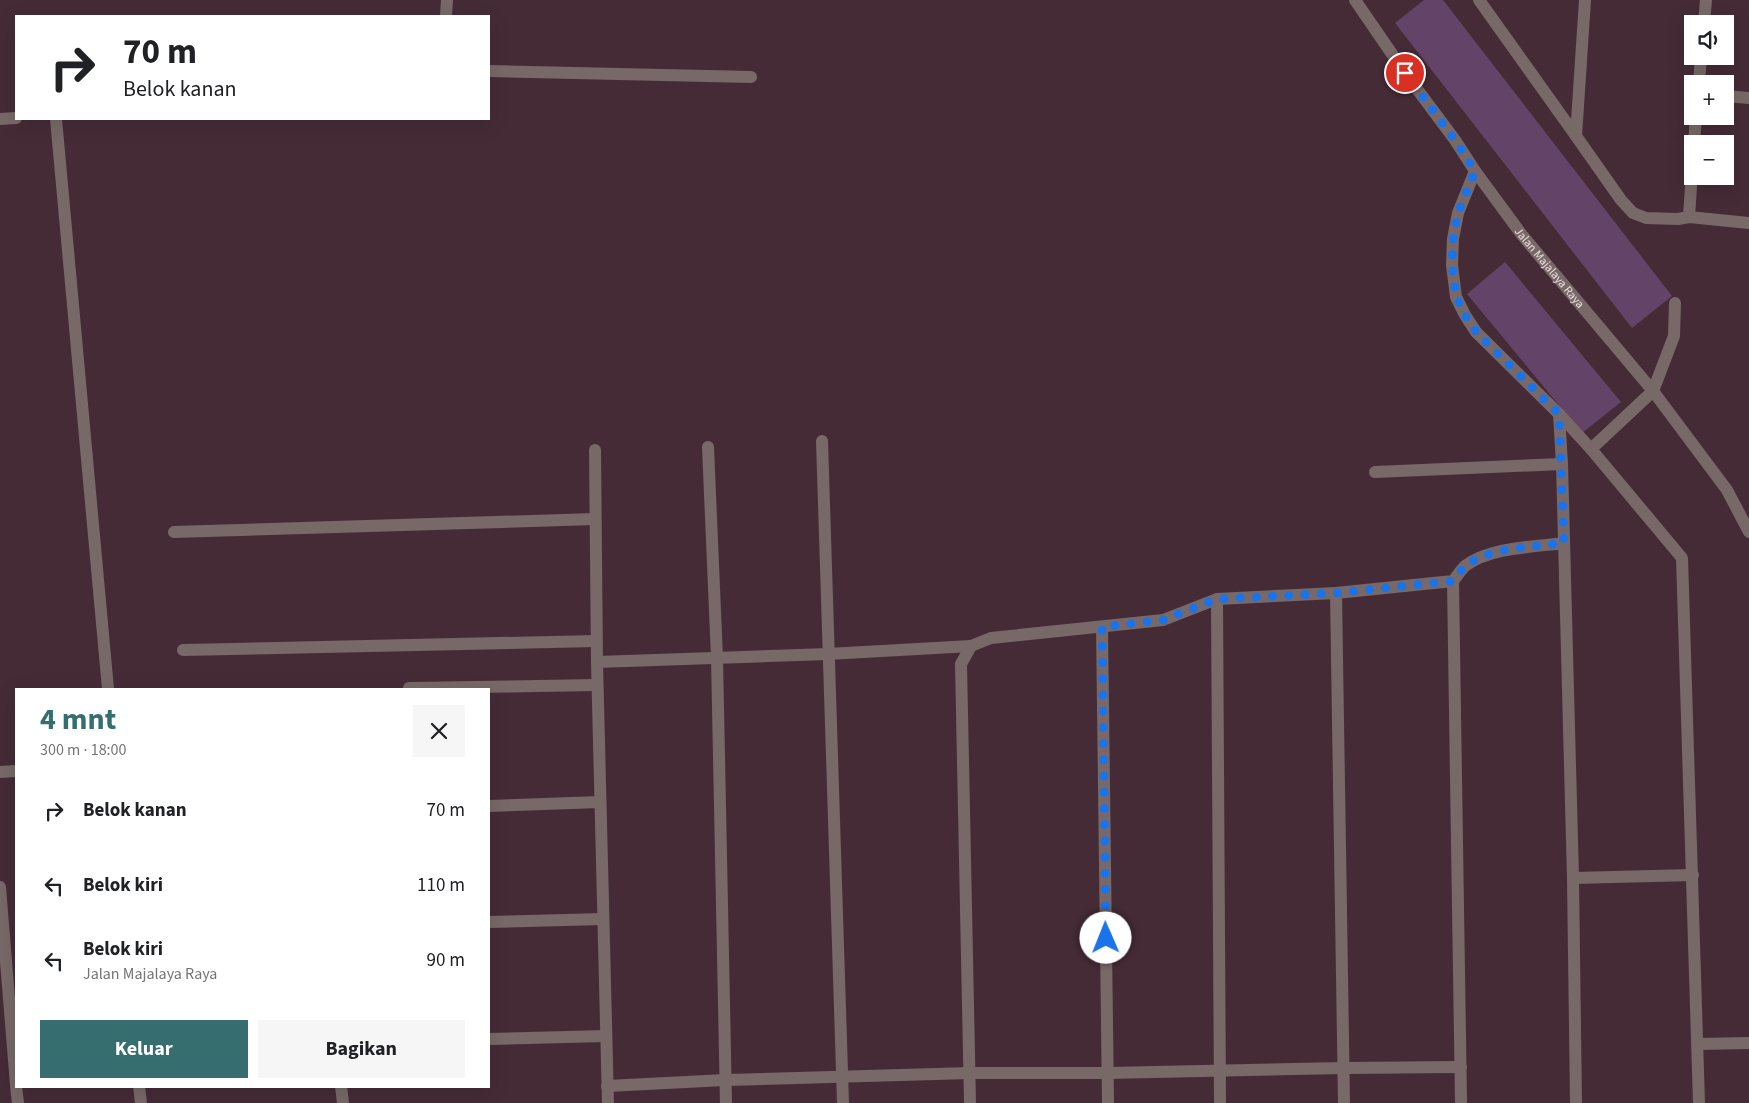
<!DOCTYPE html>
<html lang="id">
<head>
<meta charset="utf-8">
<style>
  :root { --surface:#fff; --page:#f6f6f6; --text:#202124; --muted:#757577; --accent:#366e70 }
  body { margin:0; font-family:"Source Sans 3",sans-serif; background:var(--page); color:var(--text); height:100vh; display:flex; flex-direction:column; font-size:19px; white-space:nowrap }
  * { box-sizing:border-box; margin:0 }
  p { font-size:16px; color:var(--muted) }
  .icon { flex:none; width:28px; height:28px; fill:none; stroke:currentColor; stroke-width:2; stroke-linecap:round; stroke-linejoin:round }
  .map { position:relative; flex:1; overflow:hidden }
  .drawer { position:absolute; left:15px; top:688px; width:475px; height:400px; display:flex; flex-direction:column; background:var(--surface); border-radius:0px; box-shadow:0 5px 20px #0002 }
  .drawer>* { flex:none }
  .top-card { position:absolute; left:15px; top:15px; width:475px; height:105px; border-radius:0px; box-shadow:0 5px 20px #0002; background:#fff; color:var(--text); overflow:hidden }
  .buttons { position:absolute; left:1684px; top:15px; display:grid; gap:10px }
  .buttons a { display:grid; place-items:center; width:50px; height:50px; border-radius:0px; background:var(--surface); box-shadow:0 5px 20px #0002; font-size:25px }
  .pin { position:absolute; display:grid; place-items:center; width:42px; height:42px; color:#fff; margin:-21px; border:2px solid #fff; border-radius:50%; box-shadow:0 1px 5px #0007 }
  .me { position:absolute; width:55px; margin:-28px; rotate:359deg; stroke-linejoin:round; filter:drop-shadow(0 0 4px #0008) }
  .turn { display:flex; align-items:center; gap:18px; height:105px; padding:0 25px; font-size:22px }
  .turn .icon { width:65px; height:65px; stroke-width:2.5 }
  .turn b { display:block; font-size:35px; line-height:42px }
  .round { display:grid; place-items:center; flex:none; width:52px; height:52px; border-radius:0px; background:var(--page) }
  .head { display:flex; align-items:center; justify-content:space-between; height:85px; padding:0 25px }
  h1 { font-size:30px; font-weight:700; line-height:38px; color:var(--accent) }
  .cta { display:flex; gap:10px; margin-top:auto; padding:10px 25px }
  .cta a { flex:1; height:58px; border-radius:0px; background:var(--accent); color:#fff; font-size:20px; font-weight:700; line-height:58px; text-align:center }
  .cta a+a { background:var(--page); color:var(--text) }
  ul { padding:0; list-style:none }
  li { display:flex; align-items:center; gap:15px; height:75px; padding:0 25px }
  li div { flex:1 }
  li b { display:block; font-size:19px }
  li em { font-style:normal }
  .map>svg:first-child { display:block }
  .building { fill:#634468 }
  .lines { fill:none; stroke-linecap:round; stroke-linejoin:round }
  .service { stroke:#786968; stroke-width:12 }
  .minor { stroke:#786968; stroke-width:12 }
  .tertiary { stroke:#786968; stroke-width:12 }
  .route { stroke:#1a73e8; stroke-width:9; stroke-dasharray:0 16.2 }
  .labels { text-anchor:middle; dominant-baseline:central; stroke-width:5; stroke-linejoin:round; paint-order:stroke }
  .street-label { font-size:12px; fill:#eddbe2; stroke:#452b36 }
</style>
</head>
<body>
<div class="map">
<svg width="1749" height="1103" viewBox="0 0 1749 1103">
  <rect width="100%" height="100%" fill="#452b36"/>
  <g class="building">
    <polygon points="1424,0 1443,0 1672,296 1632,328 1395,23"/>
    <polygon points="1505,262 1621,402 1582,433 1467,294"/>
  </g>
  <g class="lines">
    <polyline class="service" points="1591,449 1653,391 1674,336 1675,303"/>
    <g class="minor">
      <polyline points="1479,0 1576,136"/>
      <polyline points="1585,0 1576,136 1621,200 1633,213 1646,218 1678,219 1689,217 1692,171"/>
      <polyline points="446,16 447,0"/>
      <polyline points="1704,24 1706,0"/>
      <polyline points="489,71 751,77"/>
      <polyline points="1699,84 1701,56"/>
      <polyline points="1725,96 1749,98"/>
      <polyline points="0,119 16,118"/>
      <polyline points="56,119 108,689"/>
      <polyline points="1694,144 1696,116"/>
      <polyline points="1475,171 1458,213 1453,239 1452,265 1456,297 1465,315 1476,332 1559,414 1591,449 1682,558 1699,1103"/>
      <polyline points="1689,217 1749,223"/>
      <polyline points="1559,414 1562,464 1573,878 1576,1103"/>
      <polyline points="822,441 843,1103"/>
      <polyline points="708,447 717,658 726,1103"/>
      <polyline points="595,450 597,662 608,1103"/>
      <polyline points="1375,472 1562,464"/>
      <polyline points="174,532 595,519"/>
      <polyline points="1453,581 1461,1103"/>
      <polyline points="1336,593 1344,1103"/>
      <polyline points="1102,627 1108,1103"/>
      <polyline points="183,650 596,641"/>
      <polyline points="597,662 828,654 971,646"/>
      <polyline points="409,688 597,685"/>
      <polyline points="0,772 16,771"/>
      <polyline points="489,806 600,802"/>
      <polyline points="1573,878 1693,875"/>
      <polyline points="0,887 16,1085"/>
      <polyline points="489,922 603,919"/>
      <polyline points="489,1039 606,1036"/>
      <polyline points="1698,1044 1749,1043"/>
      <polyline points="16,1086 18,1103"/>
      <polyline points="139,1086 141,1103"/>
      <polyline points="341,1086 343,1103"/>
      <polyline points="607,1086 725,1080 970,1073 1108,1073 1344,1068 1461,1067"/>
      <polyline points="970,1103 961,664 971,646 991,638 1163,620 1217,599"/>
      <path d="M1220 1103 1217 599 1336 593 1453 581C1457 576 1461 570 1465 566 1490 547 1534 547 1564 543"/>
    </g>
    <path class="tertiary" id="s1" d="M1355 0 1405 73 1455 140 1475 171 1522 235 1653 391 1727 490 1749 532"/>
  </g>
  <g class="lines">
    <path class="route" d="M1106 938 1102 627 1163 620 1217 599 1336 593 1453 581C1457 576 1461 570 1465 566 1490 547 1534 547 1564 543L1559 414 1476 332 1465 315 1456 297 1452 265 1453 239 1458 213 1475 171 1455 140 1405 73"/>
  </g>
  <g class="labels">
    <g class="street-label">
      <text stroke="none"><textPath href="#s1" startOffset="331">Jalan Majalaya Raya</textPath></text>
    </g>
  </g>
</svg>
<div class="buttons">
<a><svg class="icon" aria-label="sound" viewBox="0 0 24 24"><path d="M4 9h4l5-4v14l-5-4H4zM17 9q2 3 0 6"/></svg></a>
<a>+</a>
<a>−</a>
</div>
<div class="pin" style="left:1405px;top:73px;background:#d93025"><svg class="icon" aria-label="arrive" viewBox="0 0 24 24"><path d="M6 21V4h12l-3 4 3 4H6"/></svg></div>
<svg class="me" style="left:1106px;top:938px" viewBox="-20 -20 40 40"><circle r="19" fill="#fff"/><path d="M0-13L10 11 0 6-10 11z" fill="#1a73e8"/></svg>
<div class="top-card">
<div class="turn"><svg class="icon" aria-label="right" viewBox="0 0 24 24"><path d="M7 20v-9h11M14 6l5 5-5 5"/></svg><div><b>70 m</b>Belok kanan</div></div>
</div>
<section class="drawer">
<div class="head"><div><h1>4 mnt</h1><p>300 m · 18:00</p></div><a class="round"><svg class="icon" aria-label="close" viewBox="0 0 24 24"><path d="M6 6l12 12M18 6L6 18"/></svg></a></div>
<ul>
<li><svg class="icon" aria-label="right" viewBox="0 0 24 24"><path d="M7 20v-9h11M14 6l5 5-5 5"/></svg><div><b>Belok kanan</b></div><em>70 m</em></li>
<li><svg class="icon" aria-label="left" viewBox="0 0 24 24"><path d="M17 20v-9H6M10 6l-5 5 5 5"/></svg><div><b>Belok kiri</b></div><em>110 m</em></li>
<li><svg class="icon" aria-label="left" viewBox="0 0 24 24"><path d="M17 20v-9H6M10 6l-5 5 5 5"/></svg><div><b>Belok kiri</b><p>Jalan Majalaya Raya</p></div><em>90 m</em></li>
</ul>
<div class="cta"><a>Keluar</a><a>Bagikan</a></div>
</section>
</div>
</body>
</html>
